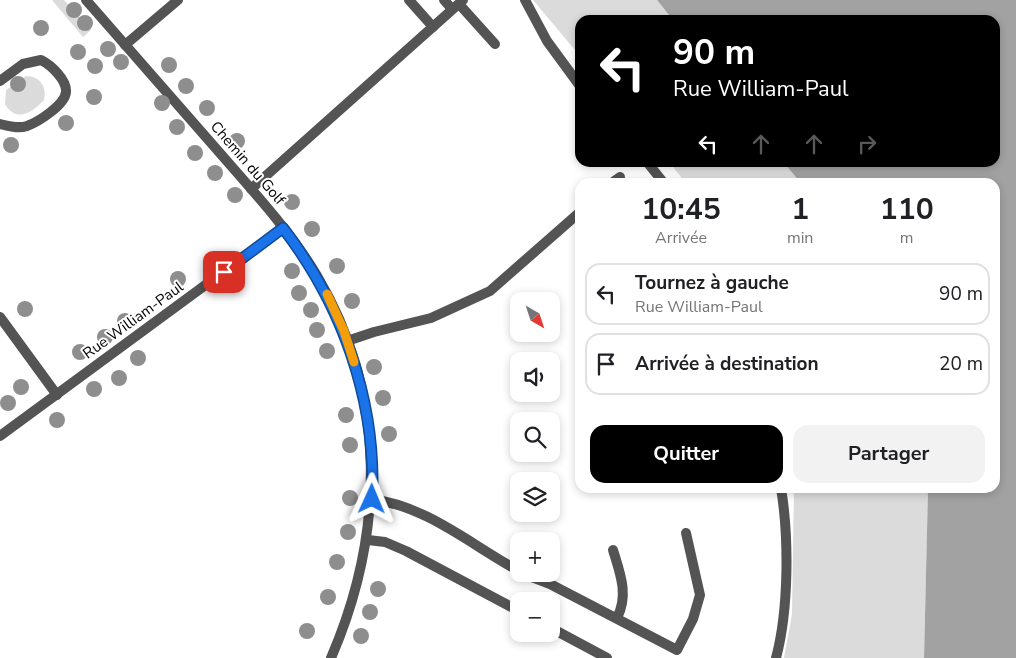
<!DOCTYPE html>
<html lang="fr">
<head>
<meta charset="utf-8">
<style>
  :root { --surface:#fff; --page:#f2f2f2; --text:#202124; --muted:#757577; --line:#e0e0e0; --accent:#000 }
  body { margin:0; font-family:"Nunito Sans",sans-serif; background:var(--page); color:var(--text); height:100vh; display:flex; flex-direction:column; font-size:19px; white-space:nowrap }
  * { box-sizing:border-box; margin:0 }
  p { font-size:16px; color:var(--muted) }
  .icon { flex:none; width:28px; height:28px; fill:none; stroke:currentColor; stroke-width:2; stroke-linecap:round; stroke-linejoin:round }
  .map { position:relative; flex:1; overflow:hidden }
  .details { position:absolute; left:575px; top:178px; width:425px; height:315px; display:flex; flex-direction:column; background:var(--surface); border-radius:15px; box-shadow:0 2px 8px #0003 }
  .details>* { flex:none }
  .banner { position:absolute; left:575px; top:15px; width:425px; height:152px; border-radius:15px; box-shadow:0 2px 8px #0003; background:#000; color:#fff; overflow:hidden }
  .needle { width:32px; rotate:141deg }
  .buttons { position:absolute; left:510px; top:292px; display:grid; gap:10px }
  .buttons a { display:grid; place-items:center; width:50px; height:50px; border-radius:10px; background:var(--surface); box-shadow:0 2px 8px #0003; font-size:25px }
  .pin { position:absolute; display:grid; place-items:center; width:42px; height:42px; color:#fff; margin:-21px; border-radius:10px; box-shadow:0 2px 8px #0006 }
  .me { position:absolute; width:55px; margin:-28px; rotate:1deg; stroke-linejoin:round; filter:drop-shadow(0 0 4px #0008) }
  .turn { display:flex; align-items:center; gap:18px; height:105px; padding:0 15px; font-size:22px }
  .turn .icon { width:65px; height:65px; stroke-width:2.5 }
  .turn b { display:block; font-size:35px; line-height:42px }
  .lanes { display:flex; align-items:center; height:48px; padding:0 15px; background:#0003; justify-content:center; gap:25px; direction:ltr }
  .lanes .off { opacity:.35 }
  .eta { display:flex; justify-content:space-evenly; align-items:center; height:85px; text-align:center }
  .eta b { font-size:30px; font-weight:700; line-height:35px }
  .primary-button { display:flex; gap:10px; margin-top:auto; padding:10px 15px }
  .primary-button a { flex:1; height:58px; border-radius:15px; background:var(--accent); color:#fff; font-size:20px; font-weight:700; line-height:58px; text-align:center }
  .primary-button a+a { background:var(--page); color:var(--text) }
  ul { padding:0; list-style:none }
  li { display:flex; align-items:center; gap:15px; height:62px; margin:0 10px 8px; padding:0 5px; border:2px solid var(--line); border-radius:15px }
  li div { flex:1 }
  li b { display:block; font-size:19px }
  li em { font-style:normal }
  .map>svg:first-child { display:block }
  .green { fill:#dbdbdb }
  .water { fill:#a2a2a2 }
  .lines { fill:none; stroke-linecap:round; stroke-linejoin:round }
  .service { stroke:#545454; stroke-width:10 }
  .minor { stroke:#545454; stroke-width:10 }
  .tertiary { stroke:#545454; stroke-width:10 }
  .tree { fill:#8e8e8e }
  .route-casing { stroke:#114b97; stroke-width:12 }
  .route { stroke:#1a73e8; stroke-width:9 }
  .slow { stroke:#f59e0b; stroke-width:9 }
  .labels { text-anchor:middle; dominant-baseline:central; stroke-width:4; stroke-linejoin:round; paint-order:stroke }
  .street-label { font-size:15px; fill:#000; stroke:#fff }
</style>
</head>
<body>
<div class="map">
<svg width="1016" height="658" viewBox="0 0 1016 658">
  <rect width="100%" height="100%" fill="#fff"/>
  <g class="green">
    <polygon points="52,0 64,0 91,30 83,37"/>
    <polygon points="533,0 657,0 673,20 580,20 580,56"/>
    <path d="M26 76C40 76 47 87 44 100 32 113 16 123 5 104L6 90Z"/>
    <polygon points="670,163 784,163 800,182 685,182"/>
    <polygon points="794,488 928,488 924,658 784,658 792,614"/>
  </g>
  <polygon class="water" points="657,0 1016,0 1016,658 924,658 928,488 995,488 995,182 800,182 784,163 995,162 995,20 673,20"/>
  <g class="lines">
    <g class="service">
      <polyline points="409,0 433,27"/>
      <polyline points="444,0 452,9"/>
      <polyline points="525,0 547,41 580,86"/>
      <polyline points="459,4 495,44"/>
      <polyline points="125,45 178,0"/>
      <polyline points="647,162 663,182"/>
      <polyline points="613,182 620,177"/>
      <polyline points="251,189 463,0"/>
      <polyline points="347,341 374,332 431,318 490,291 580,212"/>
      <path d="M371 499C427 506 471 545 519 571"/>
      <polyline points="368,540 385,542 406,551 519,611"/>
      <path d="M613 550C620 573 629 595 617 618"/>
      <polyline points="524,574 550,584 677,650 693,619 700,595 686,533"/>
      <polyline points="551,628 607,658"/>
      <path d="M776 658C789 609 789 537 781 488"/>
    </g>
    <g class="minor">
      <path d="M0 81 23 64 41 60C51 65 67 80 66 92 65 105 38 122 27 126 18 129 8 126 0 124"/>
      <polyline points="0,317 57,395"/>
      <polyline points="0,436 283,228"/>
    </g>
    <path class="tertiary" d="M86 0C130 51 175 101 219 152 253 191 289 230 316 274 388 394 385 533 331 658"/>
  </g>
  <g class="tree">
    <circle cx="74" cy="10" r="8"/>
    <circle cx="85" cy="23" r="8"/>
    <circle cx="41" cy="28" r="8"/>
    <circle cx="108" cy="49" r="8"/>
    <circle cx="78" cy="52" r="8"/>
    <circle cx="121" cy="62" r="8"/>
    <circle cx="169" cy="65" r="8"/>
    <circle cx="95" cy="66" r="8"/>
    <circle cx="18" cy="84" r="8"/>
    <circle cx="186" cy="86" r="8"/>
    <circle cx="94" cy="97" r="8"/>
    <circle cx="162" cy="103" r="8"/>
    <circle cx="207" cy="108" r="8"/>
    <circle cx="66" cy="123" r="8"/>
    <circle cx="177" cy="127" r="8"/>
    <circle cx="237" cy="141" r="8"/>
    <circle cx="11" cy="145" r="8"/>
    <circle cx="195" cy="153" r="8"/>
    <circle cx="215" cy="173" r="8"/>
    <circle cx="235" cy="195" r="8"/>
    <circle cx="292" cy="202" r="8"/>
    <circle cx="312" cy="229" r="8"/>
    <circle cx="337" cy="266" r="8"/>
    <circle cx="292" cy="271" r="8"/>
    <circle cx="178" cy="279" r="8"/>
    <circle cx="299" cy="293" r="8"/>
    <circle cx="352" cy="301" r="8"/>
    <circle cx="25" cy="309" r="8"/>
    <circle cx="311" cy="310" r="8"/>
    <circle cx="125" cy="321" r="8"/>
    <circle cx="317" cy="330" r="8"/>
    <circle cx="105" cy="337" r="8"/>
    <circle cx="327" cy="351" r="8"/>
    <circle cx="80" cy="352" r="8"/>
    <circle cx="138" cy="358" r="8"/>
    <circle cx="374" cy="367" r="8"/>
    <circle cx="119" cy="378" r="8"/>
    <circle cx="21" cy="387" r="8"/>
    <circle cx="94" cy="389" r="8"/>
    <circle cx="383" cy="398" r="8"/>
    <circle cx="8" cy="403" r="8"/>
    <circle cx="346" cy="415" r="8"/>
    <circle cx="57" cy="420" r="8"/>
    <circle cx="389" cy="434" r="8"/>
    <circle cx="350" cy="445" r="8"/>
    <circle cx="350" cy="498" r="8"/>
    <circle cx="348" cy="532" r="8"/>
    <circle cx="337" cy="562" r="8"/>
    <circle cx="378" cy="589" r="8"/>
    <circle cx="328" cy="597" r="8"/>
    <circle cx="370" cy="612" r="8"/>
    <circle cx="307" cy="631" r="8"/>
    <circle cx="361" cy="636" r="8"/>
  </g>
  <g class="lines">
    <defs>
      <path id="route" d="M224 272 283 228C342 305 377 401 372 499"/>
    </defs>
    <use href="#route" class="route-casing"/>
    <use href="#route" class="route"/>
    <polyline class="slow" points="327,294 344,331 354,362"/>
  </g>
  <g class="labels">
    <g class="street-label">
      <text transform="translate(248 163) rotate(49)">Chemin du Golf</text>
      <text transform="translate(133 320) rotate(-36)">Rue William-Paul</text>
    </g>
  </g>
</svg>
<div class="buttons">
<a><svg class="needle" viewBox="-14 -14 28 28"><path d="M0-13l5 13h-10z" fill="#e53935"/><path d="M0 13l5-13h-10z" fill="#757577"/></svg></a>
<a><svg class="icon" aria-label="sound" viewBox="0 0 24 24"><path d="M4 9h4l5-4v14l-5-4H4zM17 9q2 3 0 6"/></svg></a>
<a><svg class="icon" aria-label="search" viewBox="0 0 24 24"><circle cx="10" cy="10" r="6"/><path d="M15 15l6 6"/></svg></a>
<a><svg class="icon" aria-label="layers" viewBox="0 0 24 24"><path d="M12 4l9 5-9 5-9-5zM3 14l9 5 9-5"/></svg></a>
<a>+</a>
<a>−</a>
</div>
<div class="pin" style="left:224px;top:272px;background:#d93025"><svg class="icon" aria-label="arrive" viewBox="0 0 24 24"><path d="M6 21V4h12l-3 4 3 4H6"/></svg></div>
<svg class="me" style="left:372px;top:499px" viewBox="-20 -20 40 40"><path d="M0-17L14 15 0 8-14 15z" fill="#1a73e8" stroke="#fff" stroke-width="4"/></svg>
<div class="banner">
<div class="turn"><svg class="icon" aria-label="left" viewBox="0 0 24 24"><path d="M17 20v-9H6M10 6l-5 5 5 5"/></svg><div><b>90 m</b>Rue William-Paul</div></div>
<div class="lanes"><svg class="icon" aria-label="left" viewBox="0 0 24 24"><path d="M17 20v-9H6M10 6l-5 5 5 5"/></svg><svg class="icon off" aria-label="ahead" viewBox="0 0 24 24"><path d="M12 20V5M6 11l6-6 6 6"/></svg><svg class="icon off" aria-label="ahead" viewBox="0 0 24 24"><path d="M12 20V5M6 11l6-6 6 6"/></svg><svg class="icon off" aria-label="right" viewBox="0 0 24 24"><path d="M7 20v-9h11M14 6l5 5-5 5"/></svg></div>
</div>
<section class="details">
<div class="eta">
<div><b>10:45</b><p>Arrivée</p></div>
<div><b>1</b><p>min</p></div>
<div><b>110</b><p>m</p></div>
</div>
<ul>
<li><svg class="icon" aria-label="left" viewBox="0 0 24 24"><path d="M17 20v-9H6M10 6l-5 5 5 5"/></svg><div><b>Tournez à gauche</b><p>Rue William-Paul</p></div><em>90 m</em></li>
<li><svg class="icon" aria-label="arrive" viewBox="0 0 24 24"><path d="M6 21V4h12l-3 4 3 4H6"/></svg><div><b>Arrivée à destination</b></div><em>20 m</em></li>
</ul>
<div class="primary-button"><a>Quitter</a><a>Partager</a></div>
</section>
</div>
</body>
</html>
